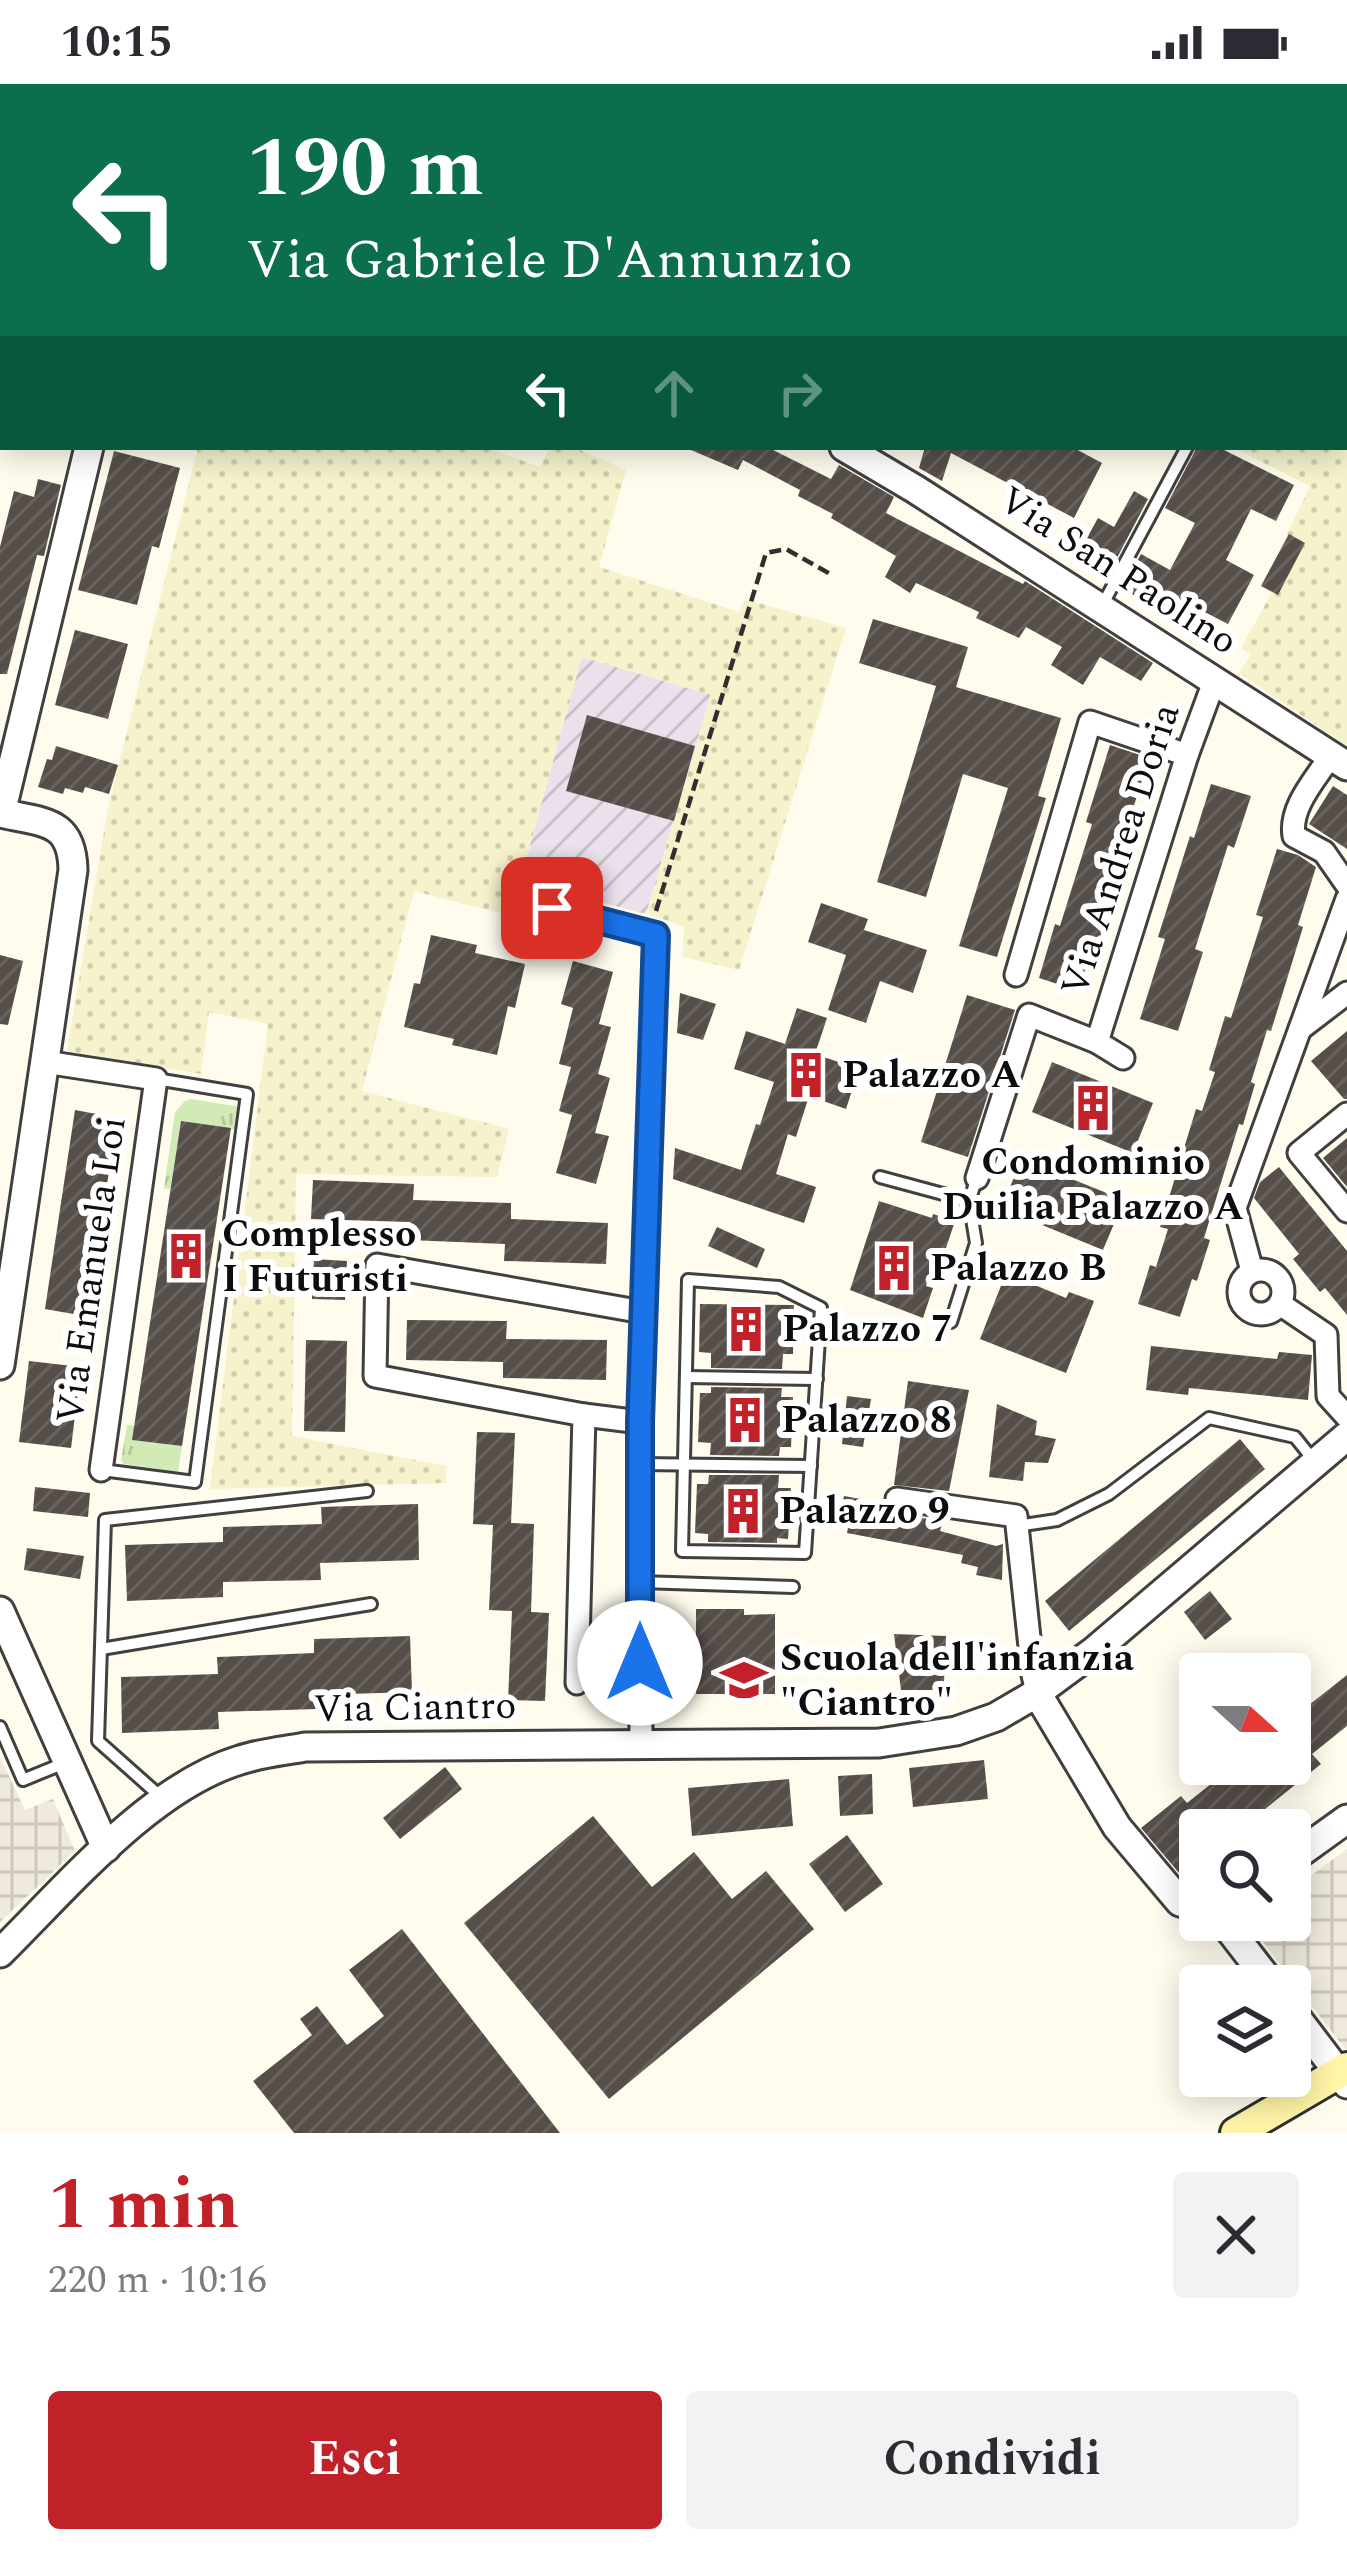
<!DOCTYPE html>
<html lang="it">
<head>
<meta charset="utf-8">
<style>
  :root { --surface:#fff; --page:#f2f2f3; --text:#2b2b33; --muted:#7c7c81; --accent:#c12128 }
  body { margin:0; font-family:Spectral,serif; background:var(--page); color:var(--text); height:100vh; display:flex; flex-direction:column; font-size:45px; white-space:nowrap }
  * { box-sizing:border-box; margin:0 }
  p { font-size:39px; color:var(--muted) }
  .icon { flex:none; width:66px; height:66px; fill:none; stroke:currentColor; stroke-width:2; stroke-linecap:round; stroke-linejoin:round }
  .map { position:relative; height:2049px; overflow:hidden }
  .drawer { display:flex; flex-direction:column; background:var(--surface); flex:1 }
  .drawer>* { flex:none }
  .guide { position:absolute; left:0px; top:0px; width:1347px; height:366px; box-shadow:0 6px 30px #0003; background:#0b6e4f; color:#fff; overflow:hidden }
  .needle { width:78px; rotate:111deg }
  .buttons { position:absolute; left:1179px; top:1569px; display:grid; gap:24px }
  .buttons a { display:grid; place-items:center; width:132px; height:132px; border-radius:12px; background:var(--surface); box-shadow:0 6px 30px #0003; font-size:60px }
  .pin { position:absolute; display:grid; place-items:center; width:102px; height:102px; color:#fff; margin:-51px; border-radius:24px; box-shadow:0 6px 18px #0006 }
  .me { position:absolute; width:132px; margin:-66px; rotate:0deg; stroke-linejoin:round; filter:drop-shadow(0 0 9px #0008) }
  .turn { display:flex; align-items:center; gap:42px; height:252px; padding:0 48px; font-size:54px }
  .turn .icon { width:156px; height:156px; stroke-width:2.5 }
  .turn b { display:block; font-size:84px; line-height:102px }
  .lanes { display:flex; align-items:center; height:114px; padding:0 48px; background:#0003; justify-content:center; gap:60px; direction:ltr }
  .lanes .off { opacity:.35 }
  .round { display:grid; place-items:center; flex:none; width:126px; height:126px; border-radius:12px; background:var(--page) }
  .headline { display:flex; align-items:center; justify-content:space-between; height:204px; padding:0 48px }
  h1 { font-size:72px; font-weight:700; line-height:90px; color:var(--accent) }
  .button { display:flex; gap:24px; margin-top:auto; padding:24px 48px }
  .button a { flex:1; height:138px; border-radius:12px; background:var(--accent); color:#fff; font-size:48px; font-weight:700; line-height:138px; text-align:center }
  .button a+a { background:var(--page); color:var(--text) }
  .status { display:flex; justify-content:space-between; align-items:center; height:84px; padding:0 60px; background:var(--surface); direction:ltr }
  .status svg { height:33px; fill:currentColor }
  .map>svg:first-child { display:block }
  .industrial { fill:url(#industrial-furrows) }
  .farmland { fill:url(#farmland-dots) }
  .grass { fill:url(#grass-tufts) }
  .plaza { fill:url(#plaza-grid) }
  .building { fill:url(#building-hatch) }
  .lines { fill:none; stroke-linecap:round; stroke-linejoin:round }
  .service-casing { stroke:#404040; stroke-width:16 }
  .minor-casing { stroke:#404040; stroke-width:27 }
  .tertiary-casing { stroke:#404040; stroke-width:33 }
  .secondary-casing { stroke:#2f2f2f; stroke-width:36 }
  .path { stroke:#2f2f2f; stroke-width:4.5; stroke-dasharray:12 6; stroke-linecap:butt }
  .service { stroke:#fff; stroke-width:10 }
  .minor { stroke:#fff; stroke-width:21 }
  .tertiary { stroke:#fff; stroke-width:27 }
  .secondary { stroke:#fff6a8; stroke-width:30 }
  .route-casing { stroke:#114b97; stroke-width:30 }
  .route { stroke:#1a73e8; stroke-width:21 }
  .labels { text-anchor:middle; dominant-baseline:central; stroke-width:12; stroke-linejoin:round; paint-order:stroke }
  .street-label { font-size:39px; fill:#0d0d0d; stroke:#fff }
  .poi-label { font-size:39px; font-weight:bold; fill:#0d0d0d; stroke:#fff; text-anchor:start }
</style>
</head>
<body>
<div class="status"><b>10:15</b><svg viewBox="0 0 49 12"><path d="M0 12V9h3v3zM5 12V6h3v6zM10 12V3h3v9zM15 12V0h3v12zM26 1h20v11H26zM47 4h2v5h-2z"/></svg></div>
<div class="map">
<svg width="1347" height="2049" viewBox="0 0 1347 2049">
  <defs>
    <pattern id="industrial-furrows" width="10" height="10" patternUnits="userSpaceOnUse" patternTransform="scale(3)"><rect width="10" height="10" fill="#ebe1ec"/><path d="M-1 1l2-2M0 10L10 0M9 11l2-2" fill="none" stroke="#c8c0c9"/></pattern>
    <pattern id="farmland-dots" width="8" height="8" patternUnits="userSpaceOnUse" patternTransform="scale(3)"><rect width="8" height="8" fill="#f5f2cc"/><path d="M2 2h.1M6 6h.1" fill="none" stroke="#d1ceae" stroke-width="1.8" stroke-linecap="round"/></pattern>
    <pattern id="grass-tufts" width="24" height="20" patternUnits="userSpaceOnUse" patternTransform="scale(3)"><rect width="24" height="20" fill="#d1eab6"/><path d="M3 7l-1-3M5 7V3M7 7l1-3M15 17l-1-3M17 17v-4M19 17l1-3" fill="none" stroke="#b2c89b"/></pattern>
    <pattern id="plaza-grid" width="8" height="8" patternUnits="userSpaceOnUse" patternTransform="scale(3)"><rect width="8" height="8" fill="#efeadc"/><path d="M0 4h8M4 0v8" fill="none" stroke="#ccc8bc"/></pattern>
    <pattern id="building-hatch" width="6" height="6" patternUnits="userSpaceOnUse" patternTransform="scale(3)"><rect width="6" height="6" fill="#564e49"/><path d="M-1 1l2-2M0 6l6-6M5 7l2-2" fill="none" stroke="#69635f"/></pattern>
  </defs>
  <rect width="100%" height="100%" fill="#fffbed"/>
  <polygon class="industrial" points="581,573 711,610 646,830 532,800 526,776"/>
  <g class="farmland">
    <polygon points="998,0 1347,0 1347,662 1239,589 1251,571 1241,564 1281,492 1270,486 1310,402 1232,363 1344,363 1344,3 997,3"/>
    <polygon points="198,363 484,363 540,383 550,363 573,363 626,386 599,483 739,528 745,515 846,544 739,886 683,873 684,842 646,830 711,611 582,573 526,775 539,839 414,807 362,1007 509,1045 497,1093 296,1090 292,1352 446,1382 446,1399 210,1405 268,940 209,928 201,990 67,967 108,724"/>
  </g>
  <g class="grass">
    <polygon points="191,1015 241,1023 238,1046 181,1037 170,1105 164,1104 175,1028 185,1017"/>
    <polygon points="127,1341 135,1342 133,1356 182,1362 178,1388 124,1380 121,1377"/>
  </g>
  <g class="plaza">
    <polygon points="0,1673 25,1726 53,1715 75,1767 0,1838"/>
    <polygon points="1347,1765 1347,1965 1345,1965 1248,1838 1290,1836 1290,1807"/>
  </g>
  <g class="building">
    <polygon points="684,363 767,363 831,395 839,381 894,413 886,429 1023,500 1025,497 1153,579 1141,597 1100,573 1083,601 1051,581 1062,563 1026,543 1019,554 976,534 979,528 949,514 916,499 910,509 885,493 896,472 831,434 833,430 798,412 800,406 743,376 738,386"/>
    <polygon points="925,363 1072,363 1102,379 1074,434 951,369 942,397 919,384"/>
    <polygon points="1197,363 1218,363 1294,401 1276,437 1251,425 1226,476 1254,491 1228,540 1187,519 1184,522 1155,507 1149,519 1122,505 1141,470 1170,486 1195,439 1165,424"/>
    <polygon points="114,367 180,384 159,464 152,462 137,521 78,506"/>
    <polygon points="38,395 61,401 44,472 37,471 7,590 0,590 0,463 14,407 34,413"/>
    <polygon points="1134,407 1148,415 1109,489 1077,472 1098,434 1114,443"/>
    <polygon points="1289,450 1305,459 1278,511 1261,502"/>
    <polygon points="873,535 968,563 956,603 1061,634 1038,712 1046,714 997,873 959,862 1008,704 963,690 926,813 877,798 936,602 859,579"/>
    <polygon points="75,546 128,560 108,635 55,621"/>
    <polygon points="587,631 695,662 674,737 566,707"/>
    <polygon points="1110,661 1149,674 1125,750 1132,752 1100,854 1095,853 1079,907 1039,894 1055,840 1060,842 1092,740 1086,738"/>
    <polygon points="56,662 118,681 109,710 85,703 83,709 65,704 63,710 38,703 47,675 52,676"/>
    <polygon points="1211,700 1251,712 1234,764 1228,761 1195,865 1203,868 1178,947 1140,935 1165,855 1158,853 1190,752 1194,754"/>
    <polygon points="1333,702 1347,711 1347,765 1309,740"/>
    <polygon points="1277,765 1298,771 1316,783 1298,841 1303,843 1271,947 1267,946 1251,998 1255,1000 1243,1041 1239,1040 1204,1154 1210,1156 1197,1197 1192,1195 1180,1233 1138,1220 1150,1181 1156,1183 1168,1145 1160,1143 1196,1025 1202,1027 1215,988 1209,986 1225,932 1231,934 1263,833 1256,831"/>
    <polygon points="821,819 868,835 864,846 927,866 913,909 880,897 866,939 828,926 846,871 808,858"/>
    <polygon points="431,851 477,861 475,869 525,880 515,924 508,922 497,971 452,961 454,955 404,943 414,899 420,900"/>
    <polygon points="0,871 23,877 8,941 0,940"/>
    <polygon points="573,877 613,888 599,940 611,943 598,990 610,994 595,1049 609,1052 596,1100 556,1089 572,1031 559,1027 571,983 559,980 573,924 561,920"/>
    <polygon points="680,909 716,920 703,956 677,949"/>
    <polygon points="967,911 1015,926 968,1073 921,1058"/>
    <polygon points="797,924 827,934 815,970 859,985 846,1025 809,1012 796,1053 788,1050 776,1090 816,1103 804,1139 673,1095 675,1064 741,1086 756,1040 760,1041 774,998 734,985 746,947 785,960"/>
    <polygon points="1347,947 1347,1015 1344,1015 1311,977"/>
    <polygon points="1052,978 1153,1019 1133,1069 1032,1028"/>
    <polygon points="75,1026 118,1034 85,1232 45,1225"/>
    <polygon points="181,1037 231,1044 182,1362 132,1356"/>
    <polygon points="1347,1054 1347,1103 1323,1074"/>
    <polygon points="1022,1075 1124,1116 1103,1166 1001,1124"/>
    <polygon points="1279,1083 1347,1167 1347,1231 1325,1204 1320,1208 1293,1175 1299,1170 1254,1114 1260,1098"/>
    <polygon points="313,1096 414,1100 413,1116 511,1119 511,1135 608,1139 606,1180 504,1177 505,1160 409,1156 410,1138 311,1135"/>
    <polygon points="879,1117 932,1134 933,1130 955,1137 945,1167 938,1164 926,1202 933,1204 923,1234 850,1206"/>
    <polygon points="717,1143 765,1165 757,1184 708,1162"/>
    <polygon points="314,1175 347,1177 345,1216 312,1215"/>
    <polygon points="1008,1184 1032,1193 1030,1199 1066,1214 1069,1208 1094,1217 1066,1289 980,1255"/>
    <polygon points="700,1220 794,1221 793,1270 783,1270 782,1285 711,1284 711,1269 699,1268"/>
    <polygon points="407,1236 507,1237 506,1255 607,1256 606,1296 503,1294 503,1278 406,1276"/>
    <polygon points="306,1256 347,1257 345,1348 304,1347"/>
    <polygon points="1151,1262 1277,1275 1279,1268 1312,1271 1308,1316 1189,1304 1188,1311 1146,1306"/>
    <polygon points="29,1277 81,1283 71,1364 19,1358"/>
    <polygon points="908,1297 969,1306 949,1407 894,1401"/>
    <polygon points="711,1303 782,1304 781,1313 793,1313 791,1363 780,1363 779,1372 710,1371 711,1359 698,1358 700,1309 711,1309"/>
    <polygon points="847,1312 871,1315 863,1363 842,1360"/>
    <polygon points="997,1320 1037,1337 1035,1351 1056,1355 1048,1379 1025,1378 1023,1397 989,1393"/>
    <polygon points="477,1348 515,1349 511,1439 534,1440 531,1528 549,1529 545,1617 508,1616 512,1527 489,1526 493,1441 473,1440"/>
    <polygon points="1240,1355 1265,1385 1069,1547 1045,1517"/>
    <polygon points="709,1391 779,1391 778,1404 791,1404 788,1455 777,1454 777,1459 708,1458 708,1450 695,1449 697,1400 708,1400"/>
    <polygon points="35,1403 90,1409 88,1433 33,1427"/>
    <polygon points="844,1412 883,1419 887,1426 895,1430 943,1437 940,1447 996,1462 1003,1460 1002,1496 976,1491 978,1483 961,1479 963,1471 847,1449 850,1433 840,1431"/>
    <polygon points="418,1420 419,1476 320,1479 321,1496 223,1498 223,1513 127,1517 125,1461 223,1458 223,1443 322,1440 321,1423"/>
    <polygon points="27,1464 84,1472 80,1495 24,1486"/>
    <polygon points="1210,1507 1232,1535 1205,1556 1184,1528"/>
    <polygon points="696,1525 744,1525 744,1531 775,1530 775,1610 696,1610"/>
    <polygon points="894,1550 946,1552 944,1598 934,1598 934,1606 901,1606"/>
    <polygon points="410,1552 412,1608 315,1611 316,1625 218,1628 219,1645 122,1649 121,1593 218,1590 217,1573 314,1569 314,1555"/>
    <polygon points="1347,1591 1347,1642 1312,1670 1321,1680 1239,1746 1200,1746 1200,1774 1180,1790 1141,1744 1181,1712 1187,1719 1236,1680 1290,1680 1290,1636"/>
    <polygon points="984,1676 988,1715 913,1723 909,1684"/>
    <polygon points="445,1683 462,1705 400,1755 383,1734"/>
    <polygon points="872,1690 873,1730 840,1732 838,1692"/>
    <polygon points="789,1695 793,1742 692,1752 688,1704"/>
    <polygon points="593,1732 652,1803 694,1768 732,1815 766,1787 814,1845 609,2015 464,1839"/>
    <polygon points="847,1751 883,1800 845,1828 809,1780"/>
    <polygon points="402,1845 560,2049 294,2049 253,1997 312,1951 300,1935 317,1922 347,1961 384,1932 349,1886"/>
  </g>
  <g class="lines">
    <defs>
      <g id="service">
        <polyline points="557,3 559,0"/>
        <polyline points="880,3 882,0"/>
        <polyline points="1103,520 1187,363"/>
        <polyline points="880,1093 969,1117"/>
        <polygon points="688,1196 779,1203 821,1224 805,1469 682,1467"/>
        <polyline points="951,1238 976,1159 969,1117 977,1094"/>
        <polyline points="686,1293 817,1295"/>
        <polyline points="640,1380 811,1382"/>
        <polyline points="102,1386 195,1398 247,1010 156,995"/>
        <polyline points="1016,1442 1057,1436 1109,1410 1209,1334 1295,1353 1315,1378"/>
        <polyline points="640,1498 793,1503"/>
        <polyline points="101,1565 371,1520"/>
        <polyline points="0,1643 23,1696 67,1678"/>
        <polyline points="161,1713 98,1657 105,1436 367,1407"/>
      </g>
      <g id="minor">
        <polyline points="0,76 3,77"/>
        <path d="M1331 671C1316 695 1289 723 1294 752L1324 768 1347 801"/>
        <polyline points="552,824 655,851 640,1338 641,1661"/>
        <polyline points="1016,891 1090,638 1187,671"/>
        <polyline points="1300,945 1347,909"/>
        <polyline points="1123,974 1097,958 1187,671 1215,595"/>
        <polyline points="45,978 156,995 101,1386"/>
        <polyline points="1347,1030 1299,1069 1347,1127"/>
        <polyline points="977,1094 1029,931 1097,958"/>
        <circle cx="1261" cy="1208" r="22"/>
        <polyline points="1252,1187 1235,1124 1347,815"/>
        <polyline points="1280,1220 1326,1251 1328,1312 1347,1333"/>
        <polyline points="640,1338 584,1331 375,1292 377,1181 643,1228"/>
        <polyline points="897,1415 1016,1432 1033,1591 1037,1609"/>
        <polyline points="577,1599 584,1331"/>
      </g>
      <g id="tertiary">
        <polyline points="154,0 160,3"/>
        <polyline points="844,363 915,405 1347,682"/>
        <path d="M0 1281 73 786C72 735 43 739 1 729L89 363"/>
        <polyline points="0,1527 106,1764"/>
        <polyline points="1037,1609 1117,1743 1180,1818 1200,1824"/>
        <polyline points="1290,1776 1347,1735"/>
        <polyline points="1222,1836 1273,1902"/>
        <path d="M0 1869C66 1804 150 1703 240 1676 261 1669 284 1667 305 1663L879 1659 956 1647 996 1633 1037 1609 1094 1567 1347 1352"/>
        <polyline points="1290,1925 1347,2000"/>
      </g>
      <polyline id="secondary" points="1236,2049 1347,1984"/>
    </defs>
    <use href="#service" class="service-casing"/>
    <use href="#minor" class="minor-casing"/>
    <use href="#tertiary" class="tertiary-casing"/>
    <use href="#secondary" class="secondary-casing"/>
    <polyline class="path" points="656,827 766,469 786,465 832,491"/>
    <use href="#service" class="service"/>
    <use href="#minor" class="minor"/>
    <use href="#tertiary" class="tertiary"/>
    <use href="#secondary" class="secondary"/>
  </g>
  <g class="lines">
    <defs>
      <polyline id="route" points="552,824 656,851 640,1338 640,1579"/>
    </defs>
    <use href="#route" class="route-casing"/>
    <use href="#route" class="route"/>
  </g>
  <defs>
    <symbol id="building-bare" viewBox="-9 -9 18 18"><path d="M-4-6H4V6H1V3H-1V6H-4ZM-2.5-4.3h1.7v1.8h-1.7ZM.8-4.3h1.7v1.8H.8ZM-2.5-1h1.7V.8h-1.7ZM.8-1h1.7V.8H.8Z" fill="#c12128" stroke="#fff" stroke-width="2.5" paint-order="stroke"/></symbol>
    <symbol id="school-bare" viewBox="-9 -9 18 18"><path d="M0-5L7-2L0 1L-7-2ZM-4 1L0 2.5L4 1V4Q0 6-4 4Z" fill="#c12128" stroke="#fff" stroke-width="2.5" paint-order="stroke"/></symbol>
  </defs>
  <g fill-rule="evenodd">
    <use href="#building-bare" x="773" y="958" width="66" height="66"/>
    <use href="#building-bare" x="1060" y="991" width="66" height="66"/>
    <use href="#building-bare" x="153" y="1139" width="66" height="66"/>
    <use href="#building-bare" x="861" y="1151" width="66" height="66"/>
    <use href="#building-bare" x="713" y="1212" width="66" height="66"/>
    <use href="#building-bare" x="712" y="1303" width="66" height="66"/>
    <use href="#building-bare" x="710" y="1394" width="66" height="66"/>
    <use href="#school-bare" x="711" y="1563" width="66" height="66"/>
  </g>
  <g class="labels">
    <g class="street-label">
      <text transform="translate(1118 487) rotate(33)">Via San Paolino</text>
      <text transform="translate(1121 766) rotate(-72)">Via Andrea Doria</text>
      <text transform="translate(92 1186) rotate(-82)">Via Emanuela Loi</text>
      <text transform="translate(415 1624) rotate(-1)">Via Ciantro</text>
    </g>
    <g class="poi-label">
      <text x="842" y="991">Palazzo A</text>
      <text x="1093" y="1078" text-anchor="middle">Condominio<tspan x="1093" dy="45">Duilia Palazzo A</tspan></text>
      <text x="222" y="1150">Complesso<tspan x="222" dy="45">I Futuristi</tspan></text>
      <text x="930" y="1184">Palazzo B</text>
      <text x="782" y="1245">Palazzo 7</text>
      <text x="781" y="1336">Palazzo 8</text>
      <text x="779" y="1427">Palazzo 9</text>
      <text x="780" y="1574">Scuola dell'infanzia<tspan x="780" dy="45">"Ciantro"</tspan></text>
    </g>
  </g>
</svg>
<div class="buttons">
<a><svg class="needle" viewBox="-14 -14 28 28"><path d="M0-13l5 13h-10z" fill="#e53935"/><path d="M0 13l5-13h-10z" fill="#7c7c81"/></svg></a>
<a><svg class="icon" aria-label="search" viewBox="0 0 24 24"><circle cx="10" cy="10" r="6"/><path d="M15 15l6 6"/></svg></a>
<a><svg class="icon" aria-label="layers" viewBox="0 0 24 24"><path d="M12 4l9 5-9 5-9-5zM3 14l9 5 9-5"/></svg></a>
</div>
<div class="pin" style="left:552px;top:824px;background:#d93025"><svg class="icon" aria-label="arrive" viewBox="0 0 24 24"><path d="M6 21V4h12l-3 4 3 4H6"/></svg></div>
<svg class="me" style="left:640px;top:1579px" viewBox="-20 -20 40 40"><circle r="19" fill="#fff"/><path d="M0-13L10 11 0 6-10 11z" fill="#1a73e8"/></svg>
<div class="guide">
<div class="turn"><svg class="icon" aria-label="left" viewBox="0 0 24 24"><path d="M17 20v-9H6M10 6l-5 5 5 5"/></svg><div><b>190 m</b>Via Gabriele D'Annunzio</div></div>
<div class="lanes"><svg class="icon" aria-label="left" viewBox="0 0 24 24"><path d="M17 20v-9H6M10 6l-5 5 5 5"/></svg><svg class="icon off" aria-label="ahead" viewBox="0 0 24 24"><path d="M12 20V5M6 11l6-6 6 6"/></svg><svg class="icon off" aria-label="right" viewBox="0 0 24 24"><path d="M7 20v-9h11M14 6l5 5-5 5"/></svg></div>
</div>
</div>
<section class="drawer">
<div class="headline"><div><h1>1 min</h1><p>220 m · 10:16</p></div><a class="round"><svg class="icon" aria-label="close" viewBox="0 0 24 24"><path d="M6 6l12 12M18 6L6 18"/></svg></a></div>
<div class="button"><a>Esci</a><a>Condividi</a></div>
</section>
</body>
</html>
